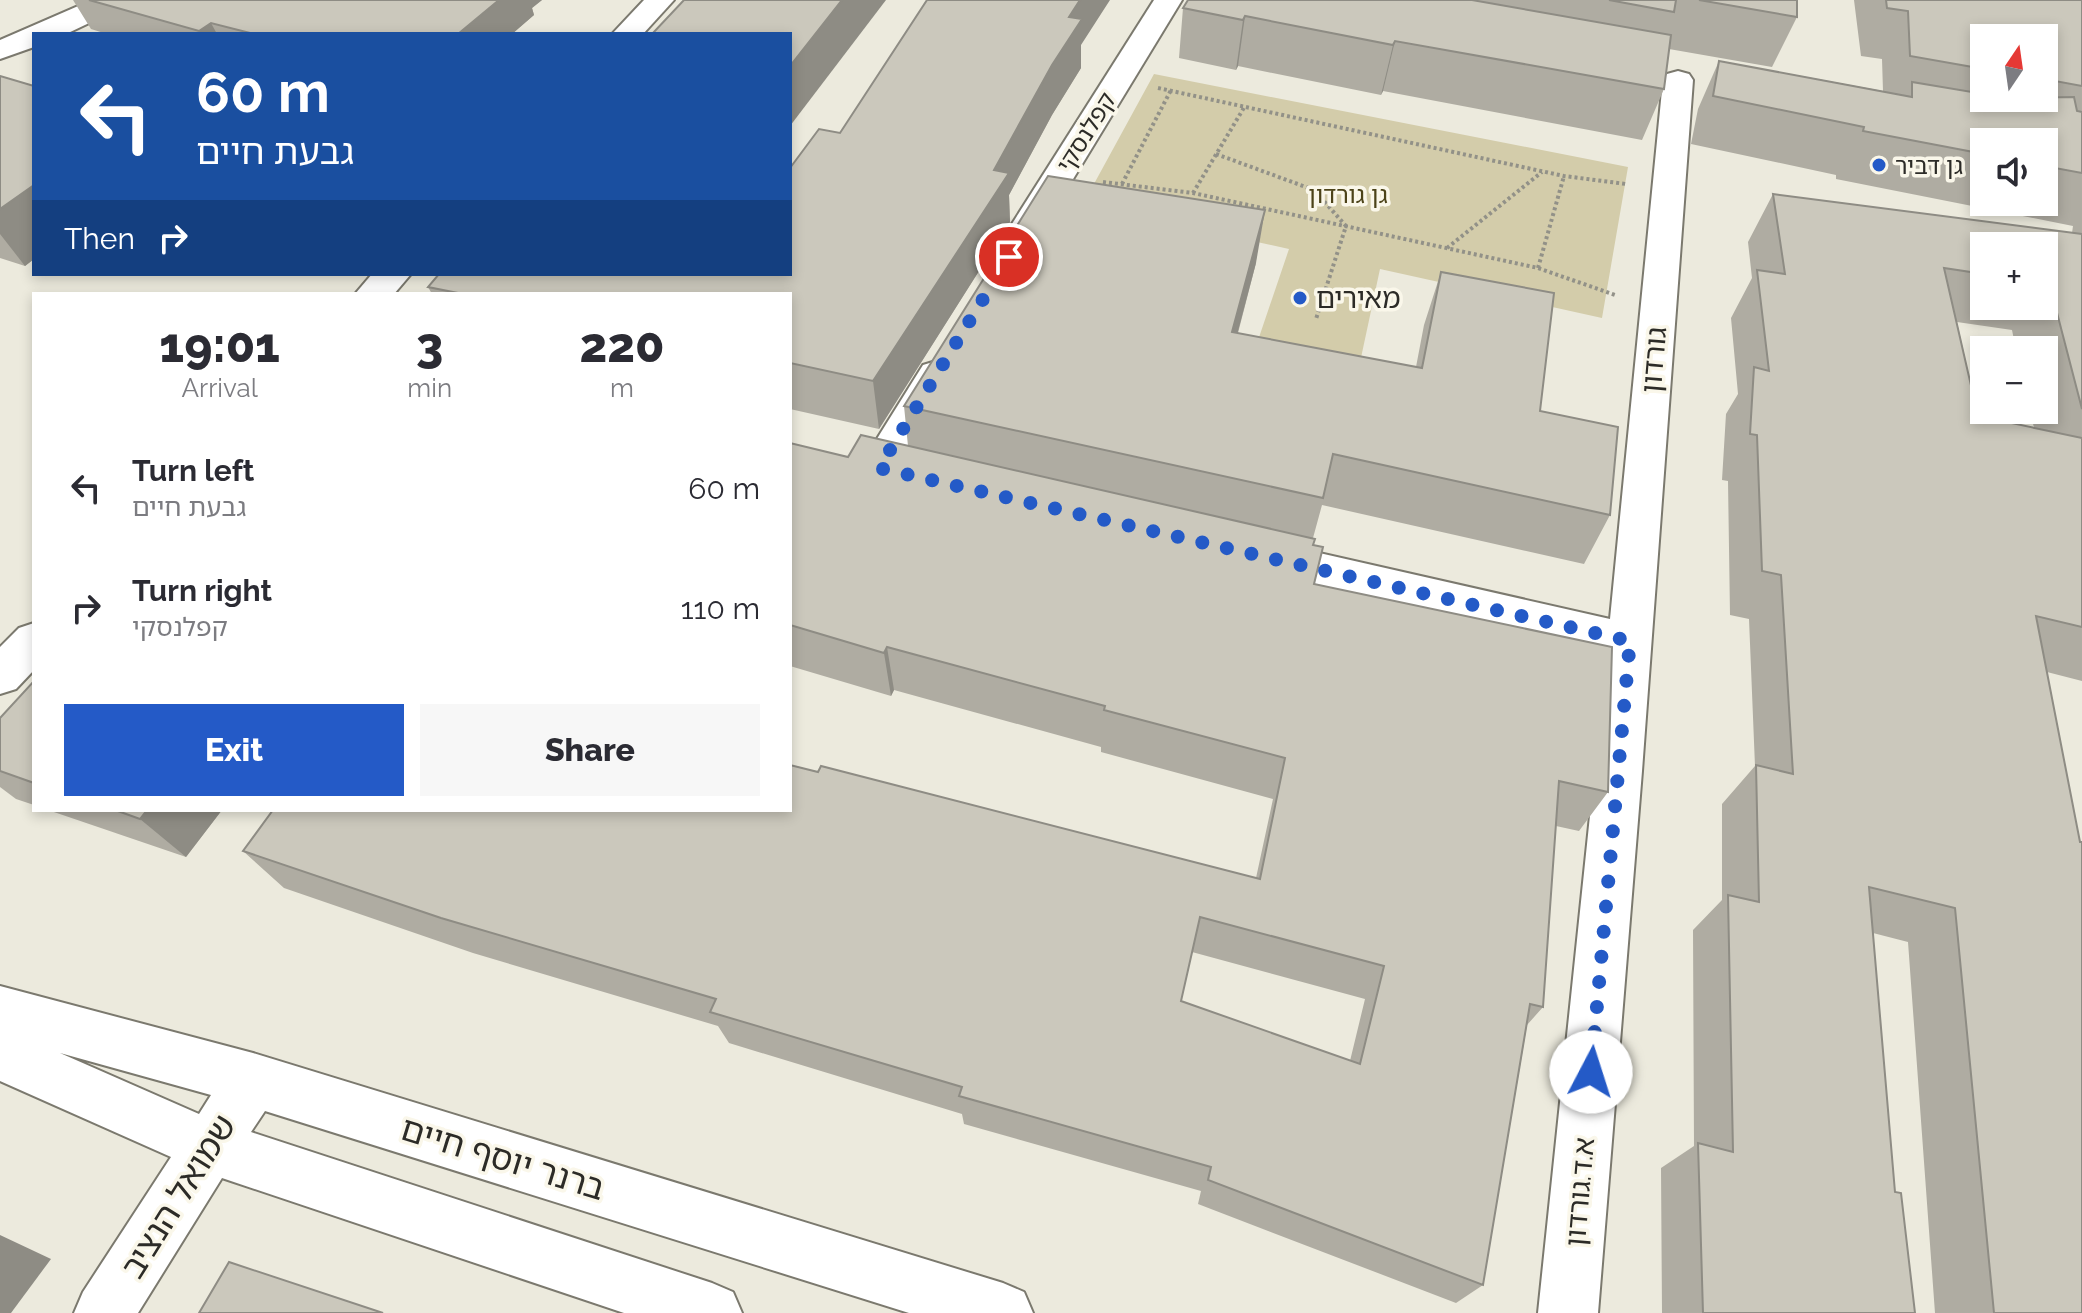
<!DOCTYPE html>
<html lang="en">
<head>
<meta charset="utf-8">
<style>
  :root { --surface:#fff; --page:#f7f7f7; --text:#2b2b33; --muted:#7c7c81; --accent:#245ac7 }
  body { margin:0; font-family:Raleway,"Noto Sans Hebrew",sans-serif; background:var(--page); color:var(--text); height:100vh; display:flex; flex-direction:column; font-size:30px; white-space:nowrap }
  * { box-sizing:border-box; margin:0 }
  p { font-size:26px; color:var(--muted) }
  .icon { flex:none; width:44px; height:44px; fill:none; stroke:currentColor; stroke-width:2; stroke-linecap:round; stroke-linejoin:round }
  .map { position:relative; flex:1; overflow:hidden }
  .drawer { position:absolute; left:32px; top:292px; width:760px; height:520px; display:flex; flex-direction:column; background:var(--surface); border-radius:0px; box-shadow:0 4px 12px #0003 }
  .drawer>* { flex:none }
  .hud { position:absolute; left:32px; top:32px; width:760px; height:244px; border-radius:0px; box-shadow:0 4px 12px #0003; background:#1a4fa0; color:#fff; overflow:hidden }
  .needle { width:52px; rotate:13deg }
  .buttons { position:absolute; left:1970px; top:24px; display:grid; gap:16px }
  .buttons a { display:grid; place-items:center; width:88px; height:88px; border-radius:0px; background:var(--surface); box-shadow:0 4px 12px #0003; font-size:40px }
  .pin { position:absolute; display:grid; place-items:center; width:68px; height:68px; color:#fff; margin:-34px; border:4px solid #fff; border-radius:50%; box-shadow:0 2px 8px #0007 }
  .me { position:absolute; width:88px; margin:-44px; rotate:5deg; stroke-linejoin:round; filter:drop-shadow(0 0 6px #0008) }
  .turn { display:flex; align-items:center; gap:28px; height:168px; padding:0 32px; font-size:36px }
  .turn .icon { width:104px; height:104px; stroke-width:2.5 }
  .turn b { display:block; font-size:56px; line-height:68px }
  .then { display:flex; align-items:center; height:76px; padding:0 32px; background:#0003; gap:16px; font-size:30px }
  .eta { display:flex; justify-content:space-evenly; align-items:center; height:136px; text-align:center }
  .eta b { font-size:48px; font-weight:800; line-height:56px }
  .button { display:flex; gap:16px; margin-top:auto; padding:16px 32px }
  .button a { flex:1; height:92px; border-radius:0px; background:var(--accent); color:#fff; font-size:32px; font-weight:800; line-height:92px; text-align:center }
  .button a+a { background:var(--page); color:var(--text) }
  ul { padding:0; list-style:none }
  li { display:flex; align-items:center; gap:24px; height:120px; padding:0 32px }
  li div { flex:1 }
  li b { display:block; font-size:30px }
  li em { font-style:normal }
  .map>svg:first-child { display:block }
  .green { fill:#d3ccaa }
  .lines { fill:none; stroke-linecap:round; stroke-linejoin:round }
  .minor-casing { stroke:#7b796e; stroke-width:4 }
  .tertiary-casing { stroke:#7b796e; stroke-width:4 }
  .path { stroke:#929188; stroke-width:4; stroke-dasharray:3 3; stroke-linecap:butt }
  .minor { fill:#fff; fill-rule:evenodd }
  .tertiary { fill:#fff; fill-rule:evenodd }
  .wall { fill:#afaca2; fill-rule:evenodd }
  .shaded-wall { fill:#8e8c84 }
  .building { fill:#cbc8bc; stroke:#8e8c84; stroke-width:2; fill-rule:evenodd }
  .route { stroke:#245ac7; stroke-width:14; stroke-dasharray:0 25.2 }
  .poi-dot { fill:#245ac7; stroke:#faf7ea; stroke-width:3 }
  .labels { text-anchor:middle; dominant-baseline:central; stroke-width:7; stroke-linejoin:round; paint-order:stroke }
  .far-street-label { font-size:24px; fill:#2c2b27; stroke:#faf7ea }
  .far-poi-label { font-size:24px; fill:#2c2b27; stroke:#faf7ea; text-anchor:start }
  .far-park-label { font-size:24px; fill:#4c4319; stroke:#faf7ea }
  .poi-label { font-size:28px; fill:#2c2b27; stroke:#faf7ea; text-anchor:start }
  .street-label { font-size:28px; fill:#2c2b27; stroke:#faf7ea }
  .near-street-label { font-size:34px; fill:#2c2b27; stroke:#faf7ea }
</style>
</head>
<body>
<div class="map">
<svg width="2082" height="1313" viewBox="0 0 2082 1313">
  <rect width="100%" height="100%" fill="#eceadd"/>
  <polygon class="green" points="1154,74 1628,167 1602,318 1380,269 1356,381 1252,358 1289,249 1083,204"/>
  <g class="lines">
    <defs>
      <g id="minor">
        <polygon points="92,0 129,0 125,6 66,34 34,34 34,47 0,59 0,40"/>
        <polygon points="1154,0 1182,0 1039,235 1027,238 1015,235 1010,227"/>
        <polygon points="1678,71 1689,74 1693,80 1642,771 1598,1313 1538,1313 1607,653 1258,571 1243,566 1237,555 1243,544 1258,539 1610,619 1663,80 1667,74"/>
        <polygon points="936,361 949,365 955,374 893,478 879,483 865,478 859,468 865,458 923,365"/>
      </g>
      <g id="tertiary">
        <polygon points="644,0 674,0 643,34 612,34"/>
        <polygon points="372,274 411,274 394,294 355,294"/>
        <polygon points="34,623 34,670 16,689 0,694 0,647 19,628"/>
        <path d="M0 986 253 1053 1003 1283 1024 1292 1033 1313H909L265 1111 251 1132 712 1283 733 1292 742 1313H624L222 1178 138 1313H74L83 1292 171 1157 0 1081ZM60 1053 211 1095 199 1114Z"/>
      </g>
    </defs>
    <use href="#minor" class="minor-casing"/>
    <use href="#tertiary" class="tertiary-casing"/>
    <g class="path">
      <polyline points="1158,88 1564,176 1626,184"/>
      <polyline points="1216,154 1314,190 1346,226 1316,319"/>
      <polyline points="1103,182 1193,193 1538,268 1615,295"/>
      <polyline points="1122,184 1171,90"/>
      <polyline points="1193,193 1245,106"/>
      <polyline points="1447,248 1542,172"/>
      <polyline points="1538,268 1564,176"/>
    </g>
    <use href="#minor" class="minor"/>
    <use href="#tertiary" class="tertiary"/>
  </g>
  <g class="wall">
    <polygon points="73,0 542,0 532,8 534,15 512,34 107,34 91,29"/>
    <polygon points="1188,0 1797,0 1797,17 1772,67 1669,49 1664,89 1642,140 1383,91 1381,95 1238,66 1236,70 1179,58 1183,8"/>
    <path d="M1854 0H2082V681L2047 672 2082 1313H1935L1908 942 1873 933 1895 1192 1915 1313H1662L1661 1168 1694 1146 1693 930 1722 900V804L1755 766 1749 619 1730 615 1728 481 1722 480 1726 414 1738 394 1731 318 1752 278 1748 242 1773 194 2072 233 2073 226 1836 179V175L1691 144 1698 109 1719 61 1883 91 1882 59 1861 56ZM1984 38H2044V98H1984ZM1984 142H2044V202H1984ZM1984 246H2044V306H1984ZM1957 322 2012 330 2016 350H2044V410H2030L2034 428 1978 416Z"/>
    <polygon points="1081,45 1081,68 1052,115 1009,195 1010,222 879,429 790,409 790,294 432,294 428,287 790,274 840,133"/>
    <polygon points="0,76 34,86 34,259 25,266 0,258"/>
    <path d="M1256 263 1238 333 1416 367 1424 325 1441 272 1540 411 1610 515 1584 564 1322 505 1313 538 1314 584 1608 792 1579 831 1556 826 1543 1007 1527 1025 1483 1285 1456 1303 1198 1204 1201 1191 964 1124 962 1114 729 1043 718 1026 473 953 284 888 243 851 1256 878 1273 799 1101 752V747L894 690 891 696 790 666V443L848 457 908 446 904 406ZM1192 952 1365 999 1350 1061 1181 1001Z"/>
    <polygon points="34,681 34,805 16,799 0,787 0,718"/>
    <polygon points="48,810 222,810 186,857"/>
  </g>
  <g class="shaded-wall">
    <polygon points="499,0 542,0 532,8 534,15 512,34 458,34"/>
    <polygon points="842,0 886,0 790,126 790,66"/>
    <polygon points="1080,0 1110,0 1081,45 1081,68 1052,115 1009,195 1010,222 879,429 873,381 994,170 1069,17"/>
    <polygon points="1245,16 1238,66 1236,70 1243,20"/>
    <polygon points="211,23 217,34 201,34 199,31"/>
    <polygon points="1395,41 1383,91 1381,95 1393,45"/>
    <polygon points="34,185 34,259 25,266 0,234 0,209"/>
    <polygon points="1265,210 1256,263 1224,384 1232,332"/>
    <polygon points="887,647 894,690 891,696 884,653"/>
    <polygon points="147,810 222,810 186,857 140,819"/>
    <polygon points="0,1235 51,1259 11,1313 0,1313"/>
  </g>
  <g class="building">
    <polygon points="89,0 499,0 458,34 254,34 211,23 199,31"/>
    <polygon points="684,0 842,0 790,66 790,34 652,34"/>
    <polygon points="927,0 1080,0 1069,17 1082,19 1052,65 994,170 1009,173 873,381 790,363 790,294 463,294 428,287 439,274 790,274 790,168 819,129 840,133"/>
    <polygon points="1188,0 1472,0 1671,35 1664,89 1395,41 1393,45 1245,16 1243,20 1183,8"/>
    <polygon points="1609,0 1676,0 1674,12"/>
    <polygon points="1699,0 1797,0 1797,17"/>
    <polygon points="1886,0 2082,0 2082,86 2044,79 2044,38 1984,38 1984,69 1910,56 1908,11 1887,8"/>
    <polygon points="1719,61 1912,97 1912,82 1984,94 1984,98 2004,98 2015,100 2017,98 2074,97 2077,111 2082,112 2082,173 2044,166 2044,142 1984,142 1984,154 1863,131 1864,127 1713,96"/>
    <polygon points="0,76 34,86 34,185 0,209"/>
    <polygon points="1048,176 1265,210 1232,332 1422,368 1441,272 1554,293 1540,411 1618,427 1610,515 1333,454 1323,498 904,406"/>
    <polygon points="1773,194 2082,234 2082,409 2049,282 2044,282 2044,246 1984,246 1984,274 1944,268 1978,416 2082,438 2082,627 2036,616 2080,842 2082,842 2082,1313 1994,1313 1955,908 1869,887 1895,1192 1901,1193 1915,1313 1703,1313 1698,1143 1733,1152 1728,895 1759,902 1756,765 1793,774 1781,575 1762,571 1757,435 1750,434 1754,367 1769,371 1757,270 1785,274"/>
    <path d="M861 435 1315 539 1313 545 1323 547 1314 584 1612 647 1608 792 1559 781 1543 1007 1530 1004 1483 1285 1208 1180 1211 1167 959 1096 962 1087 710 1012 716 999 441 918 243 851 273 810H790V765L818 772 821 766 1260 879 1285 758 1104 710 1105 706 887 647 884 653 790 625V443L848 457ZM1200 917 1384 966 1360 1064 1181 1001Z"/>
    <polygon points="34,681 34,783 0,771 0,718"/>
    <polygon points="115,810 147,810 140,819"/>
    <polygon points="229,1262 383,1313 199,1313"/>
  </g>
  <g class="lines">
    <polyline class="route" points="1009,257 879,468 1630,641 1591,1072"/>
  </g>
  <g class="poi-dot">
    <circle cx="1879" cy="165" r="8"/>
    <circle cx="1300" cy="298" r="8"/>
  </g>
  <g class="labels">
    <g class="far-street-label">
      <text transform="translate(1086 132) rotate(-58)">קפלנסקי</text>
    </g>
    <g class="far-poi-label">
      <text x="1895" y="165">גן דביר</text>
    </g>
    <g class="far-park-label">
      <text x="1348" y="194">גן גורדון</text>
    </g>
    <g class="poi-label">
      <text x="1316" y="298">מאירים</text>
    </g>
    <g class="street-label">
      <text transform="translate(1654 360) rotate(-85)">גורדון</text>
      <text transform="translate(1580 1192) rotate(-85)">א.ד.גורדון</text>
    </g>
    <g class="near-street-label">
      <text transform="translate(503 1158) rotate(17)">ברנר יוסף חיים</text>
      <text transform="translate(178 1196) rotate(-58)">שמואל הנציב</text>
    </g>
  </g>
</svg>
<div class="buttons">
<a><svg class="needle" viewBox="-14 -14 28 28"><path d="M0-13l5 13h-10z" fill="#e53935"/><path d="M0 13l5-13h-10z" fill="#7c7c81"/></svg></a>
<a><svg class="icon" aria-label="sound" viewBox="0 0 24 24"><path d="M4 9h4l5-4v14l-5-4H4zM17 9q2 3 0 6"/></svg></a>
<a>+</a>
<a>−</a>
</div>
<div class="pin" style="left:1009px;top:257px;background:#d93025"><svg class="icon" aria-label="arrive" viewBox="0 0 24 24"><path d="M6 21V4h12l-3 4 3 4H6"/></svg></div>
<svg class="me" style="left:1591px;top:1072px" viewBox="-20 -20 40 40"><circle r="19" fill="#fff"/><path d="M0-13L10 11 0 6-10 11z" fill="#245ac7"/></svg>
<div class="hud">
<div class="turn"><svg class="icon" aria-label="left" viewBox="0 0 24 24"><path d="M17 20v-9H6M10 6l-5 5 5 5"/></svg><div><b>60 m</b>גבעת חיים</div></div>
<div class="then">Then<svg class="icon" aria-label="right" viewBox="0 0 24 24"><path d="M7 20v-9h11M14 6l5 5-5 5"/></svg></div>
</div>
<section class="drawer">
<div class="eta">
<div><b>19:01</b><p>Arrival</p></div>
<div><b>3</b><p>min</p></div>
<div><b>220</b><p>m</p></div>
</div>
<ul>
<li><svg class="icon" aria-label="left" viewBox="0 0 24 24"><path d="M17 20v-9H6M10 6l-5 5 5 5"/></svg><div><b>Turn left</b><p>גבעת חיים</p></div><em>60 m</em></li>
<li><svg class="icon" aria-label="right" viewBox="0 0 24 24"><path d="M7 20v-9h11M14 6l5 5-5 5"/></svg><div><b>Turn right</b><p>קפלנסקי</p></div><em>110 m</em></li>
</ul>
<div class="button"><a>Exit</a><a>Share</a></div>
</section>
</div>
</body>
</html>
